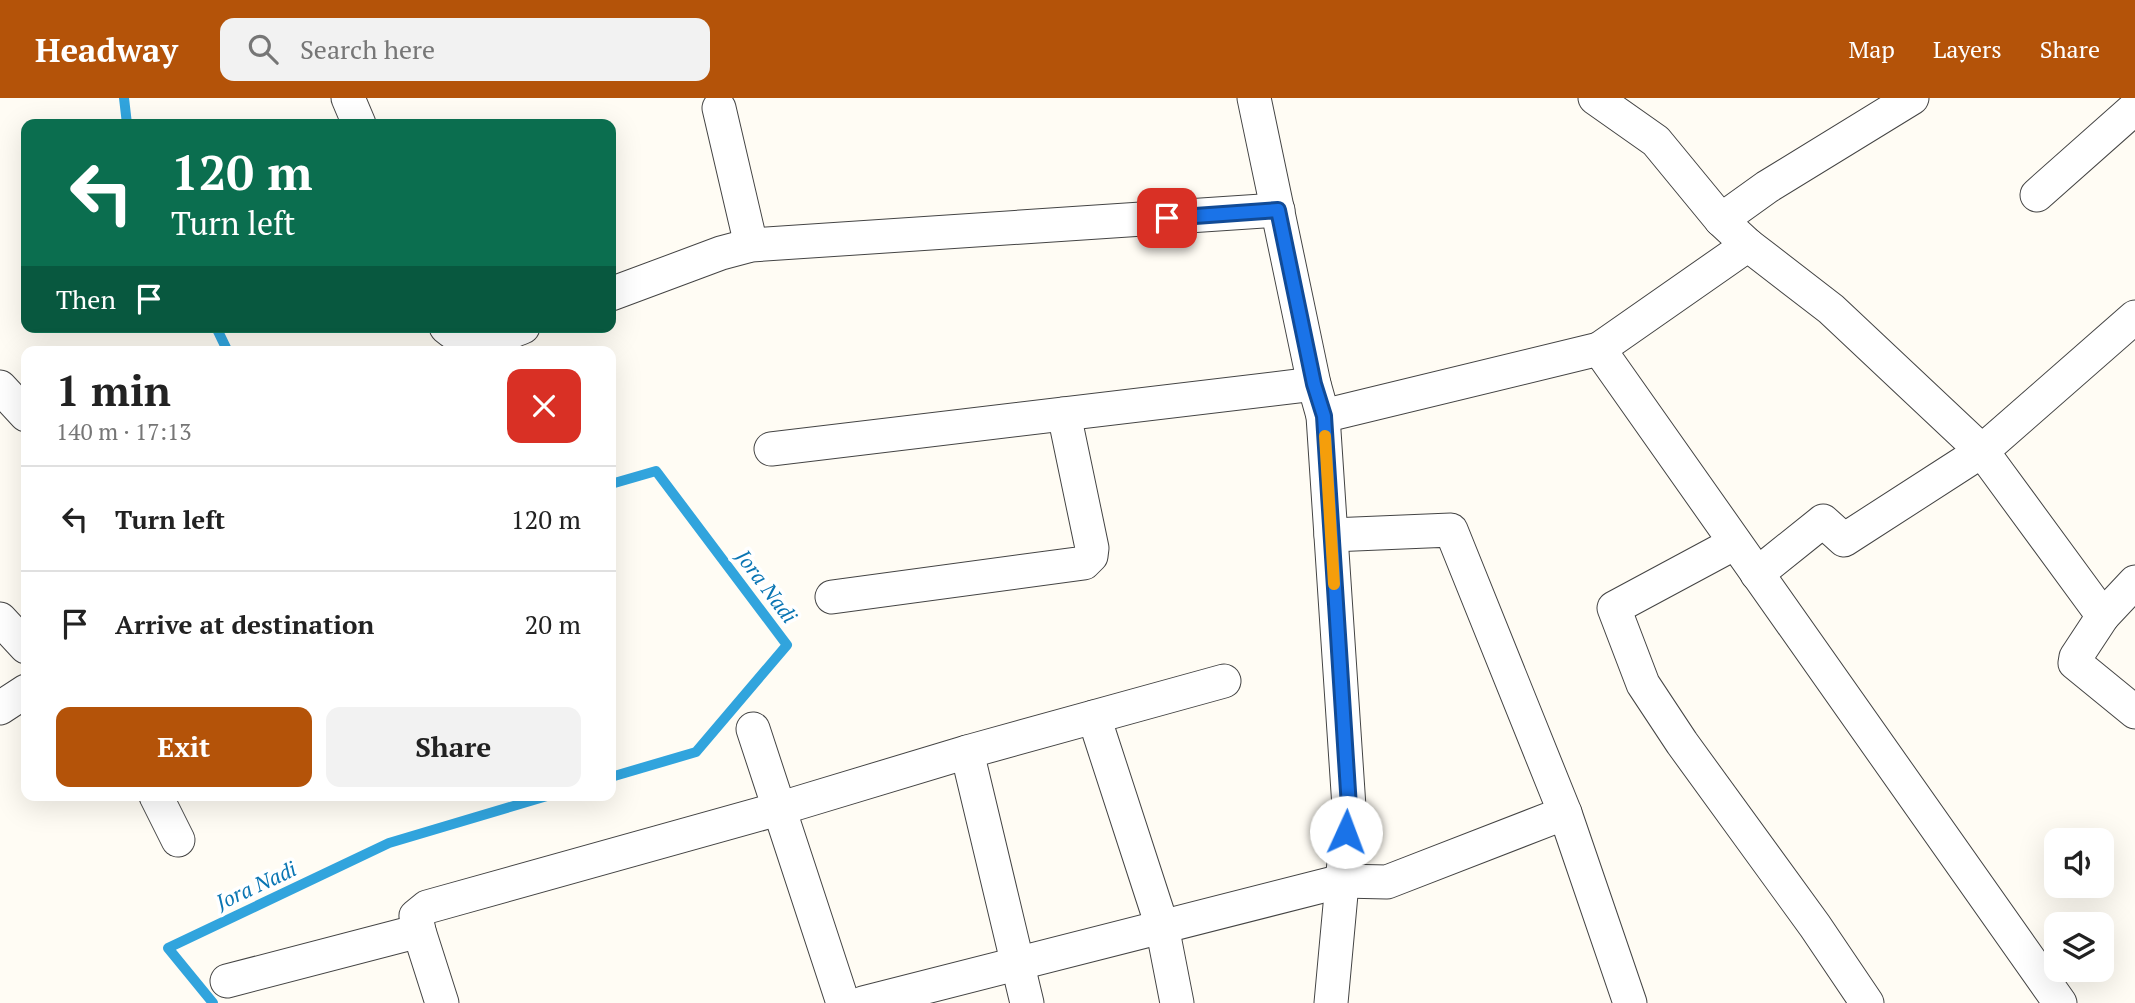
<!DOCTYPE html>
<html lang="en">
<head>
<meta charset="utf-8">
<style>
  :root { --surface:#fff; --page:#f2f2f2; --text:#222; --muted:#767676; --line:#e0e0e0; --accent:#b45309 }
  body { margin:0; font-family:"PT Serif",serif; background:var(--page); color:var(--text); height:100vh; display:flex; flex-direction:column; font-size:26px; white-space:nowrap }
  * { box-sizing:border-box; margin:0 }
  p { font-size:23px; color:var(--muted) }
  .icon { flex:none; width:38px; height:38px; fill:none; stroke:currentColor; stroke-width:2; stroke-linecap:round; stroke-linejoin:round }
  .map { position:relative; flex:1; overflow:hidden }
  .side { position:absolute; left:21px; top:248px; width:595px; height:455px; display:flex; flex-direction:column; background:var(--surface); border-radius:14px; box-shadow:0 7px 28px #0002 }
  .side>* { flex:none }
  .guide { position:absolute; left:21px; top:21px; width:595px; height:214px; border-radius:14px; box-shadow:0 7px 28px #0002; background:#0b6e4f; color:#fff; overflow:hidden }
  .buttons { position:absolute; left:2044px; top:730px; display:grid; gap:14px }
  .buttons a { display:grid; place-items:center; width:70px; height:70px; border-radius:14px; background:var(--surface); box-shadow:0 7px 28px #0002; font-size:35px }
  .pin { position:absolute; display:grid; place-items:center; width:60px; height:60px; color:#fff; margin:-30px; border-radius:14px; box-shadow:0 4px 10px #0006 }
  .me { position:absolute; width:77px; margin:-38px; rotate:2deg; stroke-linejoin:round; filter:drop-shadow(0 0 5px #0008) }
  .turn { display:flex; align-items:center; gap:24px; height:147px; padding:0 35px; font-size:32px }
  .turn .icon { width:91px; height:91px; stroke-width:2.5 }
  .turn b { display:block; font-size:49px; line-height:60px }
  .then { display:flex; align-items:center; height:66px; padding:0 35px; background:#0003; gap:14px; font-size:26px }
  .round { display:grid; place-items:center; flex:none; width:74px; height:74px; border-radius:14px; background:var(--page) }
  .headline { display:flex; align-items:center; justify-content:space-between; height:119px; padding:0 35px }
  h1 { font-size:42px; font-weight:800; line-height:52px }
  .primary-button { display:flex; gap:14px; margin-top:auto; padding:14px 35px }
  .primary-button a { flex:1; height:80px; border-radius:14px; background:var(--accent); color:#fff; font-size:28px; font-weight:800; line-height:80px; text-align:center }
  .primary-button a+a { background:var(--page); color:var(--text) }
  ul { padding:0; list-style:none }
  li { display:flex; align-items:center; gap:21px; height:105px; padding:0 35px; border-top:2px solid var(--line) }
  li div { flex:1 }
  li b { display:block; font-size:26px }
  li em { font-style:normal }
  header { display:flex; align-items:center; gap:42px; box-sizing:border-box; height:98px; padding:0 35px; background:var(--accent); color:#fff }
  header strong { font-size:33px }
  nav { display:flex; gap:38px; margin-inline-start:auto; font-size:24px }
  .search { width:490px; height:63px; background:var(--page); display:flex; align-items:center; gap:18px; box-sizing:border-box; padding:0 24px; border-radius:14px; color:var(--muted); font-size:26px }
  .map>svg:first-child { display:block }
  .lines { fill:none; stroke-linecap:round; stroke-linejoin:round }
  .stream { stroke:#31a4dd; stroke-width:10 }
  .street-casing { stroke:#444; stroke-width:35 }
  .street { stroke:#fff; stroke-width:33 }
  .route-casing { stroke:#114b97; stroke-width:18 }
  .route { stroke:#1a73e8; stroke-width:12 }
  .slow { stroke:#f59e0b; stroke-width:12 }
  .labels { text-anchor:middle; dominant-baseline:central; stroke-width:7; stroke-linejoin:round; paint-order:stroke }
  .water-label { font-size:21px; font-style:italic; fill:#0975b3; stroke:#fff }
</style>
</head>
<body>
<header>
<strong>Headway</strong>
<div class="search"><svg class="icon" aria-label="search" viewBox="0 0 24 24"><circle cx="10" cy="10" r="6"/><path d="M15 15l6 6"/></svg>Search here</div>
<nav><a>Map</a><a>Layers</a><a>Share</a></nav>
</header>
<div class="map">
<svg width="2135" height="905" viewBox="0 0 2135 905">
  <rect width="100%" height="100%" fill="#fffcf4"/>
  <g class="lines">
    <g class="stream">
      <polyline points="124,0 127,26"/>
      <polyline points="216,229 228,254"/>
      <polyline points="611,386 656,373 787,547 696,654 611,679"/>
      <polyline points="213,905 168,850 389,745 547,698"/>
    </g>
    <defs>
      <g id="street">
        <polyline points="348,0 359,26"/>
        <polyline points="1254,0 1314,286 1323,318 1349,709 1331,905"/>
        <polyline points="1595,0 1656,43 1721,122"/>
        <polyline points="719,10 751,147"/>
        <polyline points="2037,97 2135,10"/>
        <polyline points="1748,147 1721,122 1767,89 1912,0"/>
        <polyline points="611,196 721,155 751,147 1278,112"/>
        <path d="M446 229C477 255 489 242 523 229"/>
        <polyline points="1599,251 1748,147 1831,211 1982,353 2103,518 2076,559 2075,565 2135,614"/>
        <polyline points="0,289 26,317"/>
        <polyline points="1323,318 1599,251 2060,905"/>
        <polyline points="771,351 1314,286"/>
        <polyline points="1735,445 1614,510 1643,586 1682,645 1815,828 1867,905"/>
        <polyline points="1757,476 1823,423 1844,442 1982,353 2135,219"/>
        <polyline points="832,499 1084,465 1091,458 1092,450 1064,316"/>
        <polyline points="2103,518 2135,484"/>
        <polyline points="0,521 26,549"/>
        <polyline points="0,610 26,593"/>
        <polyline points="1094,619 1162,828 1177,905"/>
        <polyline points="753,631 843,905"/>
        <polyline points="156,698 178,742"/>
        <polyline points="1565,715 1630,905"/>
        <polyline points="227,883 419,833"/>
        <polyline points="442,905 419,833 416,818 427,809 778,711 967,654"/>
        <polyline points="863,905 1342,783 1387,784 1565,715 1451,432 1331,437"/>
        <polyline points="1027,905 967,654 1224,583"/>
      </g>
    </defs>
    <use href="#street" class="street-casing"/>
    <use href="#street" class="street"/>
  </g>
  <g class="lines">
    <defs>
      <polyline id="route" points="1167,120 1278,112 1314,286 1324,318 1349,709 1346,734"/>
    </defs>
    <use href="#route" class="route-casing"/>
    <use href="#route" class="route"/>
    <polyline class="slow" points="1325,338 1334,486"/>
  </g>
  <g class="labels">
    <g class="water-label">
      <text transform="translate(767 488) rotate(53)">Jora Nadi</text>
      <text transform="translate(256 787) rotate(-25)">Jora Nadi</text>
    </g>
  </g>
</svg>
<div class="buttons">
<a><svg class="icon" aria-label="sound" viewBox="0 0 24 24"><path d="M4 9h4l5-4v14l-5-4H4zM17 9q2 3 0 6"/></svg></a>
<a><svg class="icon" aria-label="layers" viewBox="0 0 24 24"><path d="M12 4l9 5-9 5-9-5zM3 14l9 5 9-5"/></svg></a>
</div>
<div class="pin" style="left:1167px;top:120px;background:#d93025"><svg class="icon" aria-label="arrive" viewBox="0 0 24 24"><path d="M6 21V4h12l-3 4 3 4H6"/></svg></div>
<svg class="me" style="left:1346px;top:734px" viewBox="-20 -20 40 40"><circle r="19" fill="#fff"/><path d="M0-13L10 11 0 6-10 11z" fill="#1a73e8"/></svg>
<div class="guide">
<div class="turn"><svg class="icon" aria-label="left" viewBox="0 0 24 24"><path d="M17 20v-9H6M10 6l-5 5 5 5"/></svg><div><b>120 m</b>Turn left</div></div>
<div class="then">Then<svg class="icon" aria-label="arrive" viewBox="0 0 24 24"><path d="M6 21V4h12l-3 4 3 4H6"/></svg></div>
</div>
<section class="side">
<div class="headline"><div><h1>1 min</h1><p>140 m · 17:13</p></div><a class="round" style="background:#d93025;color:#fff"><svg class="icon" aria-label="close" viewBox="0 0 24 24"><path d="M6 6l12 12M18 6L6 18"/></svg></a></div>
<ul>
<li><svg class="icon" aria-label="left" viewBox="0 0 24 24"><path d="M17 20v-9H6M10 6l-5 5 5 5"/></svg><div><b>Turn left</b></div><em>120 m</em></li>
<li><svg class="icon" aria-label="arrive" viewBox="0 0 24 24"><path d="M6 21V4h12l-3 4 3 4H6"/></svg><div><b>Arrive at destination</b></div><em>20 m</em></li>
</ul>
<div class="primary-button"><a>Exit</a><a>Share</a></div>
</section>
</div>
</body>
</html>
